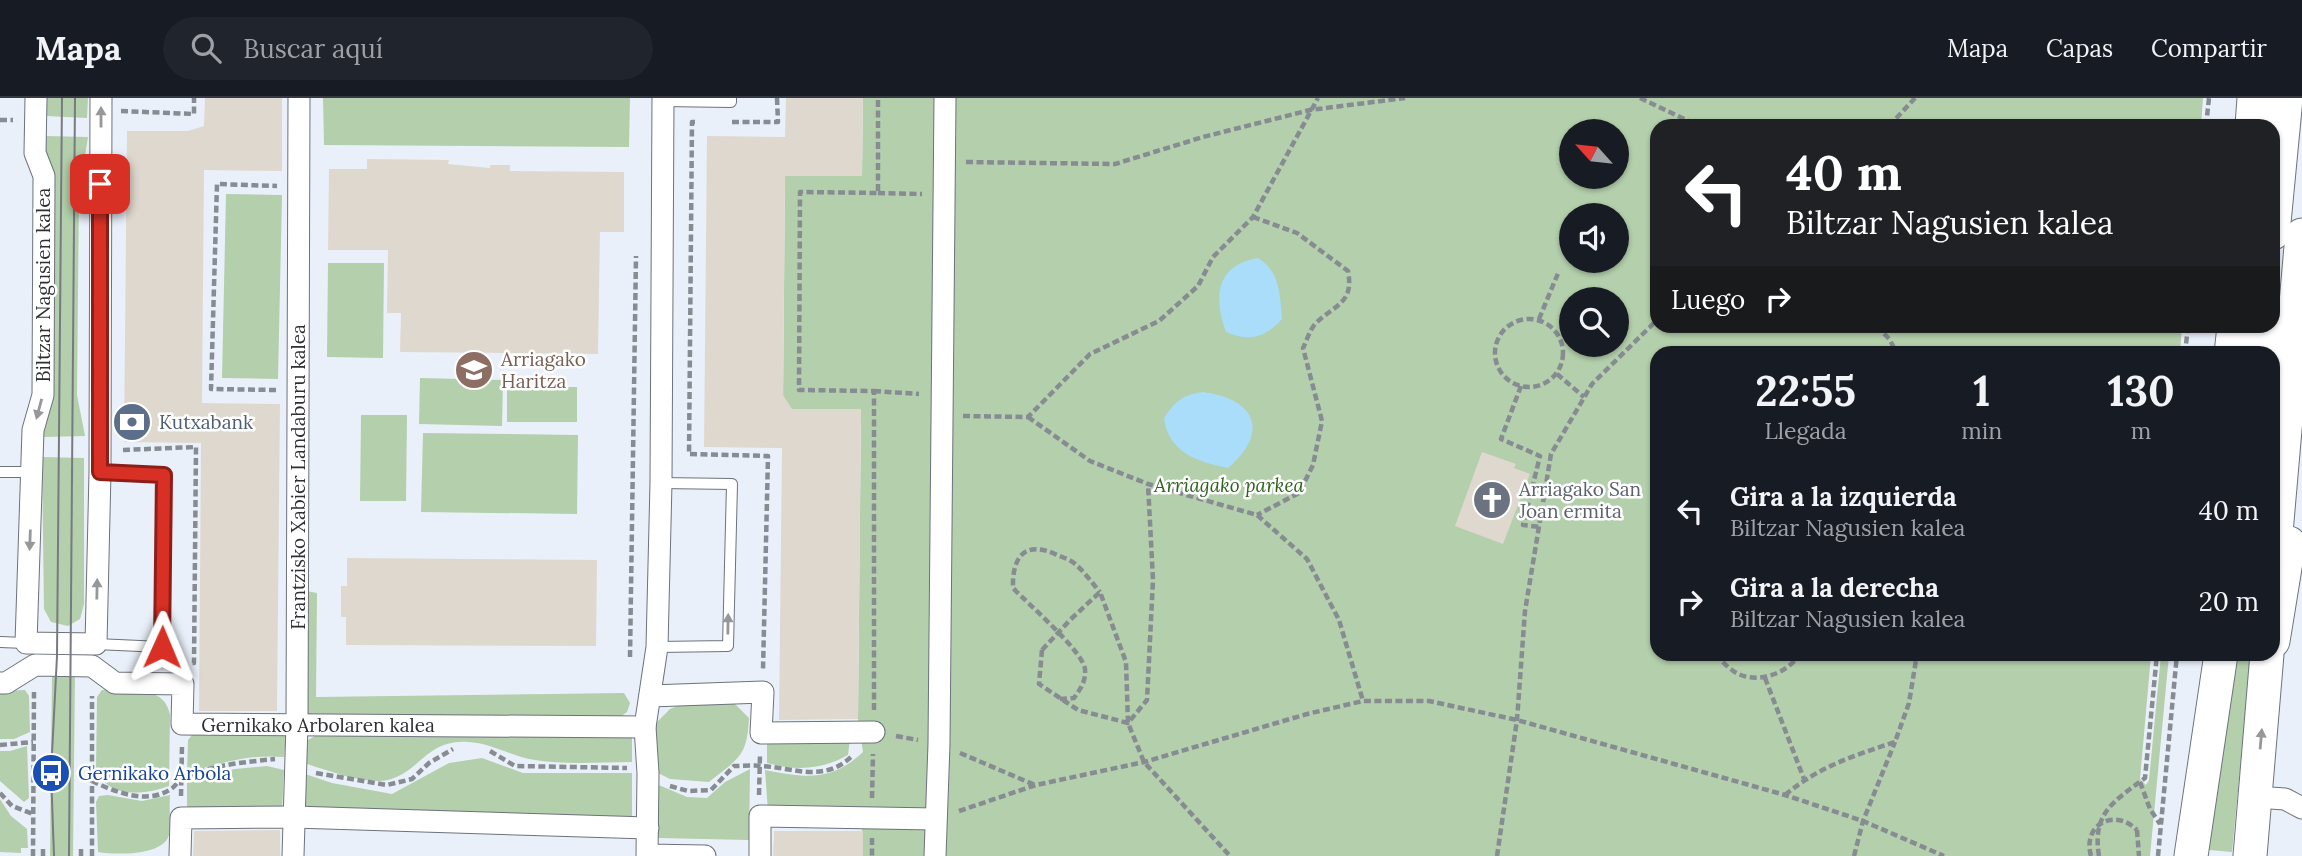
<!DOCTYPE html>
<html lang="es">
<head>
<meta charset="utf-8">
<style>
  :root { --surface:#171b24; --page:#20242c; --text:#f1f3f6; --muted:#9ea1a6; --line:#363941 }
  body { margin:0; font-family:Lora,serif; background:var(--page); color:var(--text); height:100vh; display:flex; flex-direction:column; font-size:26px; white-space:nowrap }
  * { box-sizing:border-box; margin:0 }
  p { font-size:23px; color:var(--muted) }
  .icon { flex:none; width:38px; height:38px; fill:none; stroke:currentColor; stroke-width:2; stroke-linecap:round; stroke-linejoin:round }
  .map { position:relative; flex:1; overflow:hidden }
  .sheet { position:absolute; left:1650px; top:248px; width:630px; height:315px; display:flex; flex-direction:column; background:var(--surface); border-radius:21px; box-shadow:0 2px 5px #0004 }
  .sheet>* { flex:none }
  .hud { position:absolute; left:1650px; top:21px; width:630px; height:214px; border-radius:21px; box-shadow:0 2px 5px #0004; background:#202124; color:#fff; overflow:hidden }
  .needle { width:46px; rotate:297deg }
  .controls { position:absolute; left:1559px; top:21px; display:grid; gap:14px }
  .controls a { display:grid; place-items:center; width:70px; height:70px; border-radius:50%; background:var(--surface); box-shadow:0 2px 5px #0004; font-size:35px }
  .pin { position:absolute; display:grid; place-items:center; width:60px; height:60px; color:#fff; margin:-30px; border-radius:14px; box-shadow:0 4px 10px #0006 }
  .me { position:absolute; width:77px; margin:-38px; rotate:1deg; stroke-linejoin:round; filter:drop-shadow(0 0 5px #0008) }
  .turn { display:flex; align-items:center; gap:24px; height:147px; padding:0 21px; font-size:32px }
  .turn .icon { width:91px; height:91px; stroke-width:2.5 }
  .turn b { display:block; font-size:49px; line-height:60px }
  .then { display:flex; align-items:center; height:66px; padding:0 21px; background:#0003; gap:14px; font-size:26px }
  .eta { display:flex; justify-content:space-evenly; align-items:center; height:119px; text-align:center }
  .eta b { font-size:42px; font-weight:700; line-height:49px }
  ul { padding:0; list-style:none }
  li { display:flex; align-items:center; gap:21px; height:91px; padding:0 21px }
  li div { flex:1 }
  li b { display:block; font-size:26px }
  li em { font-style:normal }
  header { display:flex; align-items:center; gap:42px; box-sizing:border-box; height:98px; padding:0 35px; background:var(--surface); border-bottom:2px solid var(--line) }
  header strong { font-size:33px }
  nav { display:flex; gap:38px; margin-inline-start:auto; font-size:24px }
  .search { width:490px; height:63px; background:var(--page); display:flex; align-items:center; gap:18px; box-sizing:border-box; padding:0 24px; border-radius:38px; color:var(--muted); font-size:26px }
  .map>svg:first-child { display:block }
  .green { fill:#b3cfab; fill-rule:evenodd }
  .water { fill:#a9ddf9 }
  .building { fill:#dfd8ce }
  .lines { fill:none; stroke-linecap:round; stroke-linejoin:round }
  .lane-casing { stroke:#6d727b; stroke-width:12 }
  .street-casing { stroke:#6d727b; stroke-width:23 }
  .primary-casing { stroke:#6d727b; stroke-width:35 }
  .path { stroke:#878b92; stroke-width:4.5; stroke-dasharray:7 3.5; stroke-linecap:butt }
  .lane { stroke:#fff; stroke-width:10 }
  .street { stroke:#fff; stroke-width:21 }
  .primary { stroke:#fff; stroke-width:33 }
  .tram { stroke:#777a81; stroke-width:2 }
  .path-bridge { stroke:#878b92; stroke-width:4.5; stroke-dasharray:7 3.5; stroke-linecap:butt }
  .oneway { fill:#969799 }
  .route-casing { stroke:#8d1f18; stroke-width:18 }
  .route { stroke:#d93025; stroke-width:12 }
  .labels { text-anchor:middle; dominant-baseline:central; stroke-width:5; stroke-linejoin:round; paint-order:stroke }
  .street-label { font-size:19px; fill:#2d2f33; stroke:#fff }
  .education-label { font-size:19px; fill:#785e54; stroke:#fff; text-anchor:start }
  .service-label { font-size:19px; fill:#4e5e75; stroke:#fff; text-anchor:start }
  .park-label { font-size:19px; font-style:italic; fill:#30621f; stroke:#fff }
  .worship-label { font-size:19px; fill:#5b616d; stroke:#fff; text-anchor:start }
  .transit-label { font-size:19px; fill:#164399; stroke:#fff; text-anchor:start }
</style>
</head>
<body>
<header>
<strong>Mapa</strong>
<div class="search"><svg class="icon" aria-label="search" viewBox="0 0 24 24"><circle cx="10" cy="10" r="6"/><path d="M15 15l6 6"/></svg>Buscar aquí</div>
<nav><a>Mapa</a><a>Capas</a><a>Compartir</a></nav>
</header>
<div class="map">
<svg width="2302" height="758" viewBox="0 0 2302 758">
  <rect width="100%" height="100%" fill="#eaf0fa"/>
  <g class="green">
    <polygon points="46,0 88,0 87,20 46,18"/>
    <polygon points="323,0 630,0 629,49 324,47"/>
    <path d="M863 0H2203L2201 28H1657V228H2182L2180 255 1657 256V556L2151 557 2140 681 2146 687 2149 682 2161 557H2169L2150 758H863L861 716 768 713 765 672C806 680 831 684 863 654L858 622 861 312 783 311 785 78H862ZM1572 33H1617V79H1572ZM1572 117H1617V163H1572ZM1572 201H1617V247H1572Z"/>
    <polygon points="46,38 88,39 79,95 77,297 85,338 44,339 54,82 46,54"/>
    <polygon points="226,96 282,97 278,281 222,280"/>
    <polygon points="328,165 384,165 383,260 327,259"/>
    <polygon points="420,280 503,282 502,328 419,326"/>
    <rect x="507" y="289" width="70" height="35"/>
    <polygon points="361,317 407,317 406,403 360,403"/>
    <polygon points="423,335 578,337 577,416 421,414"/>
    <polygon points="42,359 84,360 84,506 80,521 68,528 51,524 44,511"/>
    <polygon points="306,493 317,495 316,599 624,595 630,605 627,614 619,620 305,616"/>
    <polygon points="2235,557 2251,557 2232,754 2209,752"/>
    <polygon points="52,576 75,576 73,758 50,758"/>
    <polygon points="25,592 29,598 30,634 14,641 0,641 0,593"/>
    <path d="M102 592C127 593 165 586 170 617L169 688C145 697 109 701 96 672L97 599Z"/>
    <path d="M699 599 731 602 749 620C747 659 739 660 709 684L670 681 652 672 655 626 670 611Z"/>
    <path d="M195 633 286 638 284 659C249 656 220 665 187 675L188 642Z"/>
    <path d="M322 634H632V664C600 664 566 667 535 662 512 659 492 645 468 644 427 641 420 674 388 682 366 687 326 672 304 665L308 642Z"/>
    <path d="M767 641H850L848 657C821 672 796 673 767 665Z"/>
    <polygon points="27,648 29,700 24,704 0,683 0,653 10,653"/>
    <polygon points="482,660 523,675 632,675 632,718 305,716 305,676 332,685 392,696 449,665"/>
    <polygon points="267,668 284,672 282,712 187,710 187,683 235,671"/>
    <polygon points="750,671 749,742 658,740 654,685 687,699 707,700 725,684"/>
    <path d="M108 697 142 703 170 697C169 709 171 725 169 737 163 758 117 757 98 754L96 704 99 698Z"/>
    <polygon points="0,701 11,718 27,731 28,750 21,750 21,755 0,754"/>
  </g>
  <g class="water">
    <path d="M1258 160C1280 173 1280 197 1282 221 1265 240 1249 244 1226 234 1213 199 1216 167 1258 160Z"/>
    <path d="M1203 294C1256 301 1270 334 1228 370 1197 364 1168 354 1164 320 1175 303 1184 296 1203 294Z"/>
  </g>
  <g class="building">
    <polygon points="205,0 282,0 282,73 204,72 202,305 280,306 277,613 199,613 201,345 124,344 127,33 188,33 204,28"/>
    <polygon points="786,0 863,0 862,78 785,78 783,297 792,311 861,311 858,621 779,622 782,350 704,349 707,38 785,39"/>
    <polygon points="367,61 449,62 448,66 490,70 490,67 510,67 510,73 624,74 624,134 600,134 598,256 400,254 401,215 387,215 388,152 328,152 329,71 367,71"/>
    <polygon points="1482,354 1516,366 1514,370 1530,376 1503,446 1455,428"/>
    <polygon points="347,460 597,462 596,548 346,547 346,519 341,519 341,488 347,488"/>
    <polygon points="280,732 280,758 193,758 194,733"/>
    <polygon points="774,733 863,733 863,758 773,758"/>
  </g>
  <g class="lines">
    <defs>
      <g id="lane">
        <polyline points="663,3 731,4 731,0"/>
        <polyline points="0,374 33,374"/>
        <polyline points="0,544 26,545"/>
        <polyline points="96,546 162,549 164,377 100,374"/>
        <polyline points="657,549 728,548 732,386 661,385"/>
      </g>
      <g id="street">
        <polyline points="36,0 35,55 44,78 43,297 33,332 26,545 96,546 100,374 101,0"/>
        <polyline points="663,0 661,385 657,549 645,629 648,675 647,757 705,758"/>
        <polyline points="0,585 6,585 35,567 92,568 115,585 183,586 182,626 645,629"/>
        <polyline points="650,598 763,594 761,635 874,634"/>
        <polyline points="2256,699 2285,701 2302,710"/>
        <polyline points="180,758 181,720 294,719 648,730"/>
        <polyline points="293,758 297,626 299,0"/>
        <polyline points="760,758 760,718 935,721"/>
        <polyline points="935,758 939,646 945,0"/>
      </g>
      <g id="primary">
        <polyline points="2252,28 2254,0"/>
        <polyline points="2273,135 2286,0"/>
        <polyline points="2231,256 2234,228"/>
        <polyline points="2262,256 2265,228"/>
        <polyline points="2273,469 2302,137"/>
        <polyline points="2273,543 2289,445"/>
        <polyline points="2191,758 2221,556"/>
        <polyline points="2250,758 2267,556"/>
      </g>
    </defs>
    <use href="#lane" class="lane-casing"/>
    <use href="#street" class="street-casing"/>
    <use href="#primary" class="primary-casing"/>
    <g class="path">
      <polyline points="1640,0 1699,28"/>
      <polyline points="121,13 194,16 194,0"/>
      <polyline points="0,22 13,22"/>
      <polyline points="695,24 692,24 689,356 768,358 763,572"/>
      <polyline points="732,24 778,24 777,0"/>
      <polyline points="1889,28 1915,0"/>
      <polyline points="2206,28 2209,0"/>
      <polyline points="966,64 1115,66 1203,39 1310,12 1405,0"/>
      <polyline points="878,95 922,96"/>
      <path d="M1253 119 1297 135 1348 173C1354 205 1336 206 1316 225 1310 231 1307 242 1303 250L1322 323 1313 367 1299 395 1257 417"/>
      <circle cx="1529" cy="255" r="34"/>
      <polyline points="1539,221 1559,173"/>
      <polyline points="1877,228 1890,242 1897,256"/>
      <polyline points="2185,256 2188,228"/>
      <polyline points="1557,276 1584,299"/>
      <polyline points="1521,288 1501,341 1540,358 1523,427 1540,429"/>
      <polyline points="276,292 211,291 217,86 277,88"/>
      <polyline points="874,293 919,296"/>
      <polyline points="963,318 1028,319 1090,256 1159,223 1198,188 1213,159 1253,119 1318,0"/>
      <polyline points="1028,319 1090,363 1148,386 1257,417 1307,461 1339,522 1363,603"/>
      <polyline points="123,352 196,349 194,565 190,565"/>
      <polyline points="1071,521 1100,494 1126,564 1128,625 1144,664 1230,758"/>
      <polyline points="1042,552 1039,586 1078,612 1128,625 1147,602 1153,482 1148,386"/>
      <path d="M1716 556C1721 562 1726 568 1732 572 1752 588 1788 577 1799 556"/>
      <polyline points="630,559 636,158"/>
      <polyline points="1765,580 1804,681"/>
      <path d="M1060 601 1074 600C1081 590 1086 583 1085 571 1082 552 1028 506 1013 490 1012 460 1024 442 1055 456 1061 459 1069 461 1074 465 1084 473 1092 485 1100 494"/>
      <polyline points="874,612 874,293 799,292 800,94 878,95 878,0"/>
      <polyline points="896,638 918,642"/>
      <polyline points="0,647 33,644"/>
      <polyline points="490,653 515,668 627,670"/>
      <polyline points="960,655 1035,687"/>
      <polyline points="316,675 387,687 412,681 429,665 453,651"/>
      <path d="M92 683C115 694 147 707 171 691 176 688 178 682 183 680 210 667 246 664 275 661"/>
      <polyline points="2140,684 2150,711 2160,726"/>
      <path d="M670 688 688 693 711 692 734 668C743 668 753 667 762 668 794 670 824 685 852 658"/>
      <polyline points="0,695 12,708 33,716"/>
      <polyline points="759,697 760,657"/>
      <path d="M1785 697C1820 668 1853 658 1895 644L1909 605 1917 556"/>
      <polyline points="181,698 182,647"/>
      <polyline points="872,700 873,656"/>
      <polyline points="959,713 1036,687 1144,664 1307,616 1363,603 1429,603 1517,622 1785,697 1863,723 1944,758"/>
      <polyline points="2137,732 2139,758"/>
      <polyline points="872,740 872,758"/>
      <polyline points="81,751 81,758"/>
      <polyline points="33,758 34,594"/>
      <polyline points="43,758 43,751"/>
      <polyline points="92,758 92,598"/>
      <polyline points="1497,758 1517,622 1525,513 1551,356 1592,286 1657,222"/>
      <polyline points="1854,758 1863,723 1895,644"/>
      <path d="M2099 758C2092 715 2113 704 2145 680L2157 556"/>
      <polyline points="2158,758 2177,556"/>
    </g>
    <use href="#lane" class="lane"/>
    <use href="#street" class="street"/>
    <use href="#primary" class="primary"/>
    <g class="tram">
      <polyline points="54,758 51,675 57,558 62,0"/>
      <polyline points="69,758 75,0"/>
    </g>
    <g class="path-bridge">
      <polyline points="1042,552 1071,521"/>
      <path d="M2091 758C2082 727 2114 709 2137 732"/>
    </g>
  </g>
  <defs><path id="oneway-solid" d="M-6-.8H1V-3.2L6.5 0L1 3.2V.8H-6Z" transform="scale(1.75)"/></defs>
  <g class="oneway">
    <use href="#oneway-solid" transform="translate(101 19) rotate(-90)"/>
    <use href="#oneway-solid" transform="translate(39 311) rotate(105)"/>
    <use href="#oneway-solid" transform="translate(30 442) rotate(92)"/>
    <use href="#oneway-solid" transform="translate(97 491) rotate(-89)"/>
    <use href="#oneway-solid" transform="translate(728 526) rotate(-89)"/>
    <use href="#oneway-solid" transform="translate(2261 641) rotate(-85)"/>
  </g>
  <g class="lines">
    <defs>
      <polyline id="route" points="100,86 100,374 164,377 162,549"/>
    </defs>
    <use href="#route" class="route-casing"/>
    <use href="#route" class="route"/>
  </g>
  <defs>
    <symbol id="school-disc" viewBox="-11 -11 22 22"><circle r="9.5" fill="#8d6e63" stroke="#fff"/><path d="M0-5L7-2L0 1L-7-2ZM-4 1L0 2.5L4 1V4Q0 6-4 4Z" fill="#fff"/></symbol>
    <symbol id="bank-disc" viewBox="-11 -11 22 22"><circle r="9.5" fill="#5c6f8a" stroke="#fff"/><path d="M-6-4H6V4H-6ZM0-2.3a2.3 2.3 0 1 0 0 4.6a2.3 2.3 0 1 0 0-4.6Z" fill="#fff"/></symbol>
    <symbol id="church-disc" viewBox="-11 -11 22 22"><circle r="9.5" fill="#6b7280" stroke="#fff"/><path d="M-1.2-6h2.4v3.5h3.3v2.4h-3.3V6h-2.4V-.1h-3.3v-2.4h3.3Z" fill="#fff"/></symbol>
    <symbol id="bus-disc" viewBox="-11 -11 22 22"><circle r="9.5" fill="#1a4fb4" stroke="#fff"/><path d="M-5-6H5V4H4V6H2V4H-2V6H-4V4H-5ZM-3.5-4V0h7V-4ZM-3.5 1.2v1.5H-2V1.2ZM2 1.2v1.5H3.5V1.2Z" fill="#fff"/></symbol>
  </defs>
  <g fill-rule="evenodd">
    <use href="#school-disc" x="452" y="250" width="44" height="44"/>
    <use href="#bank-disc" x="110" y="302" width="44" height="44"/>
    <use href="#church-disc" x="1470" y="380" width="44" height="44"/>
    <use href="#bus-disc" x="29" y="653" width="44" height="44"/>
  </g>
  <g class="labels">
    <g class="street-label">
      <text transform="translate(43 187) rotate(-90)">Biltzar Nagusien kalea</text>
      <text transform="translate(298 379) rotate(-90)">Frantzisko Xabier Landaburu kalea</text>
      <text x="318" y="627">Gernikako Arbolaren kalea</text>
    </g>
    <g class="education-label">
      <text x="501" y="261">Arriagako<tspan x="501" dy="22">Haritza</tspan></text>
    </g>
    <g class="service-label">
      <text x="159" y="324">Kutxabank</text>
    </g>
    <g class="park-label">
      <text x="1229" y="387">Arriagako parkea</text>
    </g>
    <g class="worship-label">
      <text x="1519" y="391">Arriagako San<tspan x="1519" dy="22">Joan ermita</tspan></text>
    </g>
    <g class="transit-label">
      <text x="78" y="675">Gernikako Arbola</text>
    </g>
  </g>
</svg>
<div class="controls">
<a><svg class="needle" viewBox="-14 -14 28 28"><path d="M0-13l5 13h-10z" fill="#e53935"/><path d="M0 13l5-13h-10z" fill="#9ea1a6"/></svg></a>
<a><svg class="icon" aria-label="sound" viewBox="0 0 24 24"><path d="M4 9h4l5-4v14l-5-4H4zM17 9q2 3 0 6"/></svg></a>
<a><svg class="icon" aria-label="search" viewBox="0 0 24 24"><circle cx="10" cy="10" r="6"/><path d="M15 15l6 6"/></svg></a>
</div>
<div class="pin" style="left:100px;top:86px;background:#d93025"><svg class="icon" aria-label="arrive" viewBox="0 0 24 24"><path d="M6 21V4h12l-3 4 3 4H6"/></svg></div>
<svg class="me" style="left:162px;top:549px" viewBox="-20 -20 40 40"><path d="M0-17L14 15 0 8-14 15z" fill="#d93025" stroke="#fff" stroke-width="4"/></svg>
<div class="hud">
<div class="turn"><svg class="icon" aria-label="left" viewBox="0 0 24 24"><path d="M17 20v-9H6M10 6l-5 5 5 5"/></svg><div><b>40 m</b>Biltzar Nagusien kalea</div></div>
<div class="then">Luego<svg class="icon" aria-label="right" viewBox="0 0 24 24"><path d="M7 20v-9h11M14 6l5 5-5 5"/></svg></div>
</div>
<section class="sheet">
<div class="eta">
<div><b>22:55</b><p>Llegada</p></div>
<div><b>1</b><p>min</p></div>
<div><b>130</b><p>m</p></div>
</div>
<ul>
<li><svg class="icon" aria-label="left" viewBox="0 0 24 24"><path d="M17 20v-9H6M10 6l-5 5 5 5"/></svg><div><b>Gira a la izquierda</b><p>Biltzar Nagusien kalea</p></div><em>40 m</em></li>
<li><svg class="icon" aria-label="right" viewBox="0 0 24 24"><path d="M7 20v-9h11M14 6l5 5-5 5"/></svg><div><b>Gira a la derecha</b><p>Biltzar Nagusien kalea</p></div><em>20 m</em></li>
</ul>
</section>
</div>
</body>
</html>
